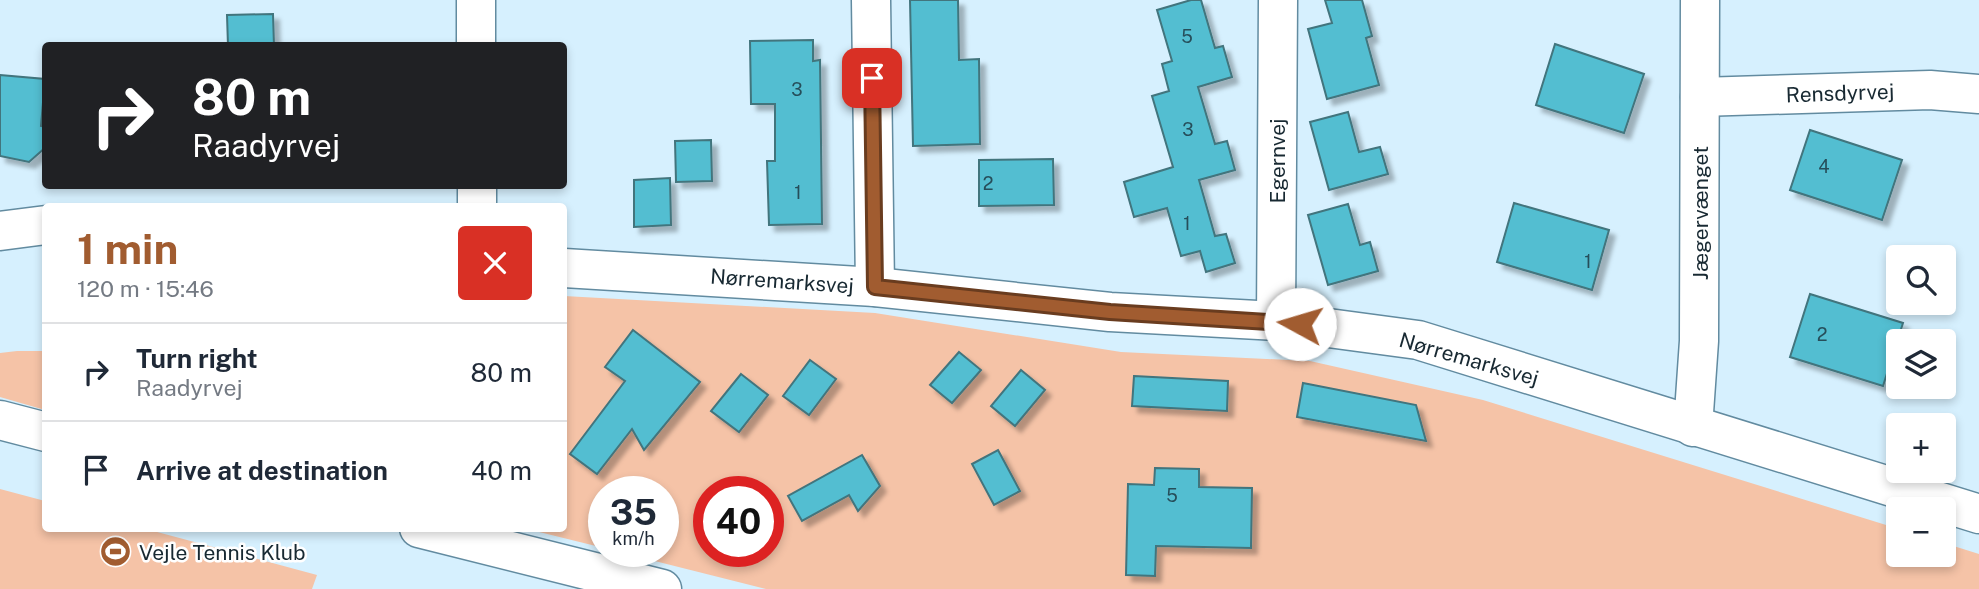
<!DOCTYPE html>
<html lang="en">
<head>
<meta charset="utf-8">
<style>
  :root { --surface:#fff; --page:#f6f6f7; --text:#1f2937; --muted:#747a83; --line:#e0e1e3; --accent:#a15c30 }
  body { margin:0; font-family:"Public Sans",sans-serif; background:var(--page); color:var(--text); height:100vh; display:flex; flex-direction:column; font-size:26px; white-space:nowrap }
  * { box-sizing:border-box; margin:0 }
  p { font-size:23px; color:var(--muted) }
  .icon { flex:none; width:38px; height:38px; fill:none; stroke:currentColor; stroke-width:2; stroke-linecap:round; stroke-linejoin:round }
  .map { position:relative; flex:1; overflow:hidden }
  .drawer { position:absolute; left:42px; top:203px; width:525px; height:329px; display:flex; flex-direction:column; background:var(--surface); border-radius:7px; box-shadow:0 4px 10px #0003 }
  .drawer>* { flex:none }
  .top-card { position:absolute; left:42px; top:42px; width:525px; height:147px; border-radius:7px; box-shadow:0 4px 10px #0003; background:#202124; color:#fff; overflow:hidden }
  .buttons { position:absolute; left:1886px; top:245px; display:grid; gap:14px }
  .buttons a { display:grid; place-items:center; width:70px; height:70px; border-radius:7px; background:var(--surface); box-shadow:0 4px 10px #0003; font-size:35px }
  .speed { position:absolute; left:588px; top:476px; display:flex; gap:14px; font-size:35px; font-weight:700; text-align:center }
  .speed>* { display:grid; place-content:center; width:91px; height:91px; border-radius:50%; background:var(--surface); box-shadow:0 4px 10px #0003; line-height:1 }
  .speed small { font-size:18px; font-weight:400 }
  .speed .limit { border:10px solid #d22; background:#fff; color:#111 }
  .pin { position:absolute; display:grid; place-items:center; width:60px; height:60px; color:#fff; margin:-30px; border-radius:14px; box-shadow:0 4px 10px #0006 }
  .me { position:absolute; width:77px; margin:-38px; rotate:276deg; stroke-linejoin:round; filter:drop-shadow(0 0 5px #0008) }
  .turn { display:flex; align-items:center; gap:24px; height:147px; padding:0 35px; font-size:32px }
  .turn .icon { width:91px; height:91px; stroke-width:2.5 }
  .turn b { display:block; font-size:49px; line-height:60px }
  .round { display:grid; place-items:center; flex:none; width:74px; height:74px; border-radius:7px; background:var(--page) }
  .headline { display:flex; align-items:center; justify-content:space-between; height:119px; padding:0 35px }
  h1 { font-size:42px; font-weight:700; line-height:52px; color:var(--accent) }
  ul { padding:0; list-style:none }
  li { display:flex; align-items:center; gap:21px; height:98px; padding:0 35px; border-top:2px solid var(--line) }
  li div { flex:1 }
  li b { display:block; font-size:26px }
  li em { font-style:normal }
  .map>svg:first-child { display:block }
  .green { fill:#f5c3a7; fill-rule:evenodd }
  .building { fill:#52bed1; stroke:#42747d; stroke-width:2; filter:url(#shadow) }
  .lines { fill:none; stroke-linecap:round; stroke-linejoin:round }
  .minor-casing { stroke:#628ba0; stroke-width:41 }
  .tertiary-casing { stroke:#628ba0; stroke-width:41 }
  .minor { stroke:#fff; stroke-width:38 }
  .tertiary { stroke:#fff; stroke-width:38 }
  .route-casing { stroke:#693c1f; stroke-width:18 }
  .route { stroke:#a15c30; stroke-width:12 }
  .labels { text-anchor:middle; dominant-baseline:central; stroke-width:5; stroke-linejoin:round; paint-order:stroke }
  .number-label { font-size:18px; fill:#264e5a }
  .street-label { font-size:21px; fill:#182932; stroke:#fff }
  .poi-label { font-size:21px; fill:#182932; stroke:#fff; text-anchor:start }
</style>
</head>
<body>
<div class="map">
<svg width="1979" height="589" viewBox="0 0 1979 589">
  <defs>
    <filter id="shadow"><feDropShadow dx="6" dy="6" stdDeviation="2" flood-color="#0004"/></filter>
  </defs>
  <rect width="100%" height="100%" fill="#d6f0fe"/>
  <g class="green">
    <path d="M564 296 875 313 1121 352 1310 361 1483 400 1899 529V555H1944V543L1979 554V589H766L615 551H663V492H604V548L527 529 564 528ZM709 492H768V551H709Z"/>
    <polygon points="17,351 45,351 45,410 0,397 0,353"/>
    <polygon points="0,489 45,501 46,528 146,529 317,575 312,589 0,589"/>
  </g>
  <g class="building">
    <polygon points="910,0 958,0 959,60 979,59 980,144 913,146"/>
    <polygon points="1191,0 1201,0 1215,48 1223,46 1232,77 1198,87 1215,144 1227,141 1235,170 1199,180 1215,236 1226,234 1235,263 1206,272 1200,251 1181,256 1167,208 1134,217 1124,182 1173,167 1152,96 1169,91 1162,64 1172,61 1157,10"/>
    <polygon points="1325,0 1362,0 1372,36 1366,38 1379,85 1327,99 1308,29 1332,23"/>
    <polygon points="273,14 274,46 228,46 227,15"/>
    <polygon points="813,40 813,61 820,60 822,224 769,225 767,161 775,161 775,104 751,104 750,41"/>
    <polygon points="1555,44 1644,74 1624,133 1536,105"/>
    <polygon points="0,75 45,79 41,126 46,127 46,147 29,162 0,156"/>
    <polygon points="1348,112 1359,152 1380,147 1388,174 1329,190 1310,122"/>
    <polygon points="1810,130 1902,160 1882,220 1790,190"/>
    <polygon points="711,140 712,181 676,182 675,141"/>
    <polygon points="1053,159 1054,205 979,206 979,160"/>
    <polygon points="670,178 671,225 634,227 634,180"/>
    <polygon points="1514,203 1609,230 1592,290 1497,262"/>
    <polygon points="1348,204 1360,245 1370,242 1378,271 1328,285 1308,215"/>
    <polygon points="1810,294 1903,323 1883,386 1790,357"/>
    <polygon points="633,330 700,382 644,450 632,429 597,474 570,454 625,381 605,367"/>
    <polygon points="959,352 981,370 952,403 930,385"/>
    <polygon points="810,360 836,379 809,415 783,396"/>
    <polygon points="1021,370 1045,390 1015,426 991,406"/>
    <polygon points="741,374 768,395 739,432 711,411"/>
    <polygon points="1134,376 1228,381 1227,411 1132,406"/>
    <polygon points="1303,383 1416,405 1426,441 1297,417"/>
    <polygon points="998,450 1020,491 994,505 972,464"/>
    <polygon points="862,455 880,486 858,511 849,495 802,521 788,496"/>
    <polygon points="1155,468 1199,469 1199,487 1252,488 1251,548 1156,546 1155,576 1126,575 1128,484 1154,485"/>
  </g>
  <g class="lines">
    <defs>
      <g id="minor">
        <polyline points="476,0 476,46"/>
        <polyline points="871,0 875,287"/>
        <polyline points="1700,97 1930,90 1979,94"/>
        <polyline points="477,186 477,206"/>
        <polyline points="1276,321 1278,0"/>
        <polyline points="0,420 46,432"/>
        <polyline points="1693,427 1699,341 1700,0"/>
        <polyline points="419,528 662,589"/>
      </g>
      <g id="tertiary">
        <polyline points="0,231 46,225"/>
        <polyline points="564,268 875,287 1110,312 1276,321 1418,340 1979,514"/>
      </g>
    </defs>
    <use href="#minor" class="minor-casing"/>
    <use href="#tertiary" class="tertiary-casing"/>
    <use href="#minor" class="minor"/>
    <use href="#tertiary" class="tertiary"/>
  </g>
  <g class="lines">
    <defs>
      <polyline id="route" points="872,78 875,287 1110,312 1300,324"/>
    </defs>
    <use href="#route" class="route-casing"/>
    <use href="#route" class="route"/>
  </g>
  <defs>
    <symbol id="stadium-disc" viewBox="-11 -11 22 22"><circle r="9.5" fill="#a15c30" stroke="#fff"/><path d="M0-5a6.5 5 0 1 0 0 10a6.5 5 0 1 0 0-10ZM-3.5-1.8h7v3.6h-7Z" fill="#fff"/></symbol>
  </defs>
  <g fill-rule="evenodd">
    <use href="#stadium-disc" x="98" y="534" width="35" height="35"/>
  </g>
  <g class="labels">
    <g class="number-label">
      <text x="1187" y="36">5</text>
      <text x="797" y="89">3</text>
      <text x="1188" y="129">3</text>
      <text x="1824" y="166">4</text>
      <text x="988" y="183">2</text>
      <text x="798" y="192">1</text>
      <text x="1187" y="223">1</text>
      <text x="1588" y="261">1</text>
      <text x="1822" y="334">2</text>
      <text x="1172" y="495">5</text>
    </g>
    <g class="street-label">
      <text transform="translate(1840 93) rotate(-2)">Rensdyrvej</text>
      <text transform="translate(1277 161) rotate(-90)">Egernvej</text>
      <text transform="translate(1700 213) rotate(-90)">Jægervænget</text>
      <text transform="translate(782 281) rotate(4)">Nørremarksvej</text>
      <text transform="translate(1469 359) rotate(16)">Nørremarksvej</text>
    </g>
    <g class="poi-label">
      <text x="139" y="552">Vejle Tennis Klub</text>
    </g>
  </g>
</svg>
<div class="buttons">
<a><svg class="icon" aria-label="search" viewBox="0 0 24 24"><circle cx="10" cy="10" r="6"/><path d="M15 15l6 6"/></svg></a>
<a><svg class="icon" aria-label="layers" viewBox="0 0 24 24"><path d="M12 4l9 5-9 5-9-5zM3 14l9 5 9-5"/></svg></a>
<a>+</a>
<a>−</a>
</div>
<div class="speed"><div>35<small>km/h</small></div><div class="limit">40</div></div>
<div class="pin" style="left:872px;top:78px;background:#d93025"><svg class="icon" aria-label="arrive" viewBox="0 0 24 24"><path d="M6 21V4h12l-3 4 3 4H6"/></svg></div>
<svg class="me" style="left:1300px;top:324px" viewBox="-20 -20 40 40"><circle r="19" fill="#fff"/><path d="M0-13L10 11 0 6-10 11z" fill="#a15c30"/></svg>
<div class="top-card">
<div class="turn"><svg class="icon" aria-label="right" viewBox="0 0 24 24"><path d="M7 20v-9h11M14 6l5 5-5 5"/></svg><div><b>80 m</b>Raadyrvej</div></div>
</div>
<section class="drawer">
<div class="headline"><div><h1>1 min</h1><p>120 m · 15:46</p></div><a class="round" style="background:#d93025;color:#fff"><svg class="icon" aria-label="close" viewBox="0 0 24 24"><path d="M6 6l12 12M18 6L6 18"/></svg></a></div>
<ul>
<li><svg class="icon" aria-label="right" viewBox="0 0 24 24"><path d="M7 20v-9h11M14 6l5 5-5 5"/></svg><div><b>Turn right</b><p>Raadyrvej</p></div><em>80 m</em></li>
<li><svg class="icon" aria-label="arrive" viewBox="0 0 24 24"><path d="M6 21V4h12l-3 4 3 4H6"/></svg><div><b>Arrive at destination</b></div><em>40 m</em></li>
</ul>
</section>
</div>
</body>
</html>
